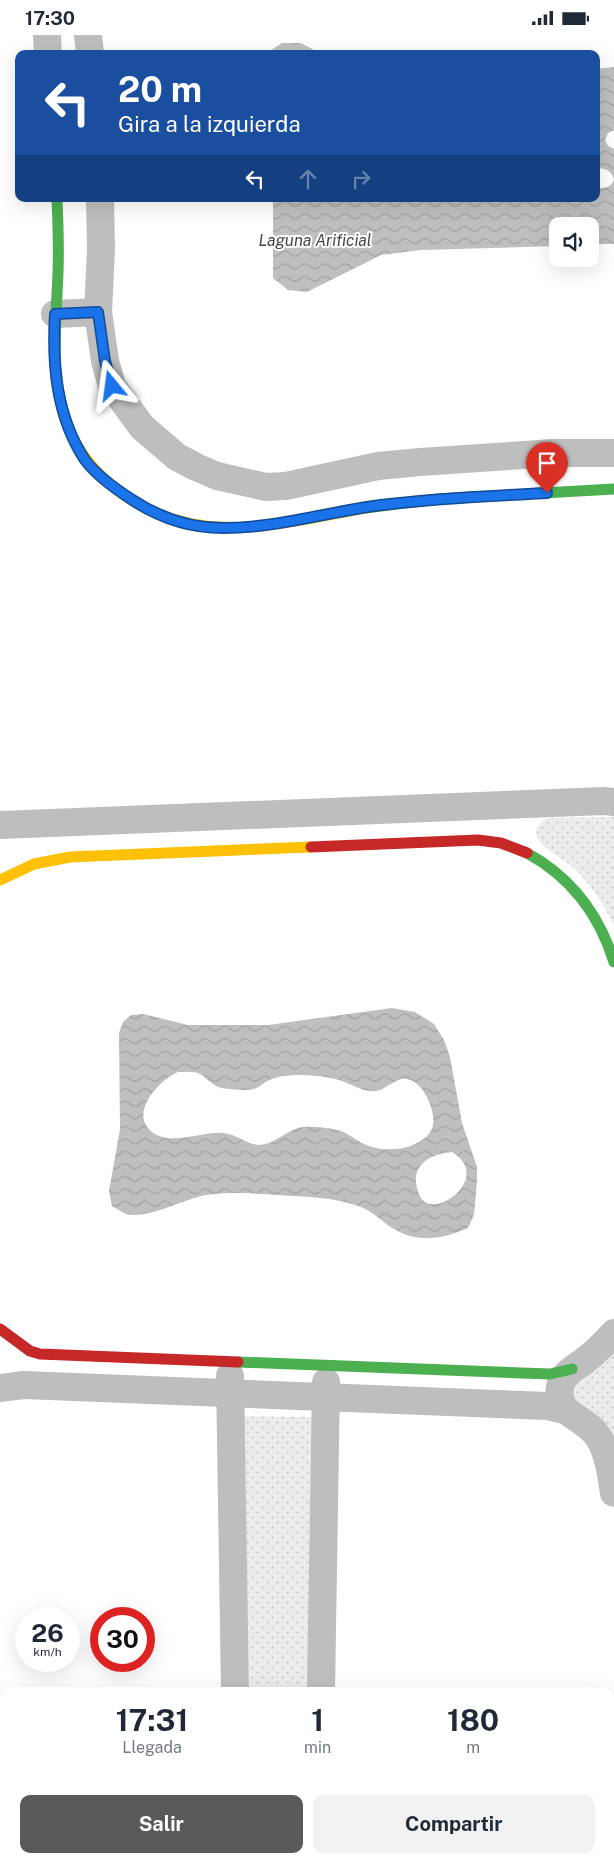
<!DOCTYPE html>
<html lang="es">
<head>
<meta charset="utf-8">
<style>
  :root { --surface:#fff; --page:#f2f2f3; --text:#1f2937; --muted:#747a83; --accent:#595959 }
  body { margin:0; font-family:"Public Sans",sans-serif; background:var(--page); color:var(--text); height:100vh; display:flex; flex-direction:column; font-size:19px; white-space:nowrap }
  * { box-sizing:border-box; margin:0 }
  p { font-size:16px; color:var(--muted) }
  .icon { flex:none; width:28px; height:28px; fill:none; stroke:currentColor; stroke-width:2; stroke-linecap:round; stroke-linejoin:round }
  .map { position:relative; flex:1; overflow:hidden }
  .side { position:absolute; left:0px; top:1652px; width:615px; height:176px; display:flex; flex-direction:column; background:var(--surface); border-radius:15px 15px 0 0; box-shadow:0 5px 20px #0002 }
  .side>* { flex:none }
  .hud { position:absolute; left:15px; top:15px; width:585px; height:152px; border-radius:10px; box-shadow:0 5px 20px #0002; background:#1a4fa0; color:#fff; overflow:hidden }
  .tools { position:absolute; left:549px; top:182px; display:grid; gap:10px }
  .tools a { display:grid; place-items:center; width:50px; height:50px; border-radius:10px; background:var(--surface); box-shadow:0 5px 20px #0002; font-size:25px }
  .speed { position:absolute; left:15px; top:1572px; display:flex; gap:10px; font-size:25px; font-weight:700; text-align:center }
  .speed>* { display:grid; place-content:center; width:65px; height:65px; border-radius:50%; background:var(--surface); box-shadow:0 5px 20px #0002; line-height:1 }
  .speed small { font-size:12px; font-weight:400 }
  .speed .limit { border:8px solid #d22; background:#fff; color:#111 }
  .pin { position:absolute; display:grid; place-items:center; width:42px; height:42px; color:#fff; margin:-51px -21px; border-radius:50% 50% 50% 0; rotate:-45deg; box-shadow:0 0 5px #0007 }
  .pin .icon { rotate:45deg }
  .me { position:absolute; width:55px; margin:-28px; rotate:344deg; stroke-linejoin:round; filter:drop-shadow(0 0 4px #0008) }
  .turn { display:flex; align-items:center; gap:18px; height:105px; padding:0 20px; font-size:22px }
  .turn .icon { width:65px; height:65px; stroke-width:2.5 }
  .turn b { display:block; font-size:35px; line-height:42px }
  .lanes { display:flex; align-items:center; height:48px; padding:0 20px; background:#0003; justify-content:center; gap:25px; direction:ltr }
  .lanes .off { opacity:.35 }
  .eta { display:flex; justify-content:space-evenly; align-items:center; height:85px; text-align:center }
  .eta b { font-size:30px; font-weight:700; line-height:35px }
  .button { display:flex; gap:10px; margin-top:auto; padding:10px 20px }
  .button a { flex:1; height:58px; border-radius:10px; background:var(--accent); color:#fff; font-size:20px; font-weight:700; line-height:58px; text-align:center }
  .button a+a { background:var(--page); color:var(--text) }
  .status { display:flex; justify-content:space-between; align-items:center; height:35px; padding:0 25px; background:var(--surface); direction:ltr }
  .status svg { height:14px; fill:currentColor }
  .map>svg:first-child { display:block }
  .park { fill:url(#park-dots) }
  .water { fill:url(#water-waves); fill-rule:evenodd }
  .lines { fill:none; stroke-linecap:round; stroke-linejoin:round }
  .street { stroke:#bebebe; stroke-width:28 }
  .fast { stroke:#4caf50; stroke-width:11 }
  .slow { stroke:#ffc107; stroke-width:11 }
  .jam { stroke:#c62828; stroke-width:11 }
  .route-casing { stroke:#114b97; stroke-width:12 }
  .route { stroke:#1a73e8; stroke-width:9 }
  .labels { text-anchor:middle; dominant-baseline:central; stroke-width:4; stroke-linejoin:round; paint-order:stroke }
  .water-label { font-size:16px; font-style:italic; fill:#444; stroke:#fff }
</style>
</head>
<body>
<div class="status"><b>17:30</b><svg viewBox="0 0 49 12"><path d="M0 12V9h3v3zM5 12V6h3v6zM10 12V3h3v9zM15 12V0h3v12zM26 1h20v11H26zM47 4h2v5h-2z"/></svg></div>
<div class="map">
<svg width="614" height="1828" viewBox="0 0 614 1828">
  <defs>
    <pattern id="park-dots" width="8" height="8" patternUnits="userSpaceOnUse" patternTransform="scale(1.25)"><rect width="8" height="8" fill="#ececec"/><path d="M2 2h.1M6 6h.1" fill="none" stroke="#c9c9c9" stroke-width="1.8" stroke-linecap="round"/></pattern>
    <pattern id="water-waves" width="16" height="10" patternUnits="userSpaceOnUse" patternTransform="scale(1.25)"><rect width="16" height="10" fill="#bfbfbf"/><path d="M0 5q4-4 8 0t8 0" fill="none" stroke="#a2a2a2"/></pattern>
  </defs>
  <rect width="100%" height="100%" fill="#fff"/>
  <g class="park">
    <path d="M614 782V891C605 870 591 851 575 834 565 825 541 813 537 802 534 793 540 787 547 783Z"/>
    <path d="M614 1314V1405C598 1390 569 1373 572 1348Z"/>
    <polygon points="244,1381 312,1382 308,1657 249,1657"/>
    <rect x="253" y="1824" width="61" height="4"/>
  </g>
  <g class="water">
    <polygon points="282,8 301,8 314,15 314,19 265,19"/>
    <path d="M614 32V95L608 98 605 105 608 111 614 114V144C610 134 606 134 596 133V34Z"/>
    <path d="M614 145V209H590V191H558L557 211 421 215 381 220 307 257 288 255 273 243V164H596V153C605 153 610 153 614 145Z"/>
    <path d="M392 973 415 977 434 989 444 1005 450 1022 462 1088 477 1132V1146L474 1180 468 1193C440 1205 416 1209 389 1191 380 1184 371 1176 361 1172 335 1162 306 1162 278 1160 254 1158 230 1157 206 1160 185 1164 153 1181 133 1180 125 1180 119 1175 112 1171L109 1156 120 1094 119 998 123 987 131 980 143 979 188 990H268ZM178 1037C186 1037 196 1035 203 1041 208 1045 212 1049 218 1052 225 1054 234 1054 241 1055 262 1056 260 1047 275 1043 292 1038 317 1040 335 1044 352 1047 367 1063 384 1053 389 1050 395 1046 401 1044 421 1040 436 1074 433 1090 432 1096 427 1102 422 1105 407 1116 380 1117 364 1109 356 1105 349 1099 341 1096 330 1093 314 1091 303 1092 287 1094 275 1110 258 1110 246 1109 237 1099 223 1098 201 1096 165 1114 148 1093 132 1074 161 1044 178 1037ZM452 1117C495 1143 430 1190 419 1159 408 1132 428 1119 452 1117Z"/>
  </g>
  <g class="lines">
    <g class="street">
      <polyline points="47,0 48,19"/>
      <polyline points="88,0 90,19"/>
      <polyline points="100,164 101,214 98,277 105,326 112,351 142,392 177,422 196,432 217,441 266,452 286,451 378,431 420,427 554,418 614,418"/>
      <polyline points="55,279 98,277"/>
      <polyline points="0,790 604,766 614,767"/>
      <path d="M614 1298C605 1308 595 1318 583 1327 576 1332 568 1336 563 1344 557 1353 559 1369 567 1376 578 1385 591 1390 599 1403 609 1420 611 1439 614 1458"/>
      <polyline points="230,1341 235,1658"/>
      <polyline points="0,1353 24,1350 548,1371 565,1375"/>
      <polyline points="321,1658 326,1347"/>
      <polyline points="239,1824 239,1828"/>
      <polyline points="328,1824 328,1828"/>
    </g>
    <g class="fast">
      <path d="M57 164C58 188 59 213 58 237 56 293 48 350 73 403"/>
      <polyline points="365,473 438,464 614,454"/>
      <path d="M527 818C571 842 599 879 614 927"/>
      <polyline points="238,1327 550,1339 572,1334"/>
    </g>
    <g class="slow">
      <path d="M73 403C85 426 102 444 123 459 199 514 280 488 365 473"/>
      <polyline points="0,845 34,829 70,822 311,812"/>
    </g>
    <g class="jam">
      <polyline points="311,812 478,805 501,808 527,818"/>
      <polyline points="0,1294 30,1316 40,1319 238,1327"/>
    </g>
  </g>
  <g class="lines">
    <defs>
      <path id="route" d="M112 351 105 326 98 277 55 279C52 329 56 381 85 425 97 441 114 453 131 464 158 482 190 493 223 493 277 493 328 477 381 470 436 463 491 461 547 458"/>
    </defs>
    <use href="#route" class="route-casing"/>
    <use href="#route" class="route"/>
  </g>
  <g class="labels">
    <g class="water-label">
      <text x="315" y="205">Laguna Arificial</text>
    </g>
  </g>
</svg>
<div class="tools">
<a><svg class="icon" aria-label="sound" viewBox="0 0 24 24"><path d="M4 9h4l5-4v14l-5-4H4zM17 9q2 3 0 6"/></svg></a>
</div>
<div class="speed"><div>26<small>km/h</small></div><div class="limit">30</div></div>
<div class="pin" style="left:547px;top:458px;background:#d93025"><svg class="icon" aria-label="arrive" viewBox="0 0 24 24"><path d="M6 21V4h12l-3 4 3 4H6"/></svg></div>
<svg class="me" style="left:112px;top:351px" viewBox="-20 -20 40 40"><path d="M0-17L14 15 0 8-14 15z" fill="#1a73e8" stroke="#fff" stroke-width="4"/></svg>
<div class="hud">
<div class="turn"><svg class="icon" aria-label="left" viewBox="0 0 24 24"><path d="M17 20v-9H6M10 6l-5 5 5 5"/></svg><div><b>20 m</b>Gira a la izquierda</div></div>
<div class="lanes"><svg class="icon" aria-label="left" viewBox="0 0 24 24"><path d="M17 20v-9H6M10 6l-5 5 5 5"/></svg><svg class="icon off" aria-label="ahead" viewBox="0 0 24 24"><path d="M12 20V5M6 11l6-6 6 6"/></svg><svg class="icon off" aria-label="right" viewBox="0 0 24 24"><path d="M7 20v-9h11M14 6l5 5-5 5"/></svg></div>
</div>
<section class="side">
<div class="eta">
<div><b>17:31</b><p>Llegada</p></div>
<div><b>1</b><p>min</p></div>
<div><b>180</b><p>m</p></div>
</div>
<div class="button"><a>Salir</a><a>Compartir</a></div>
</section>
</div>
</body>
</html>
